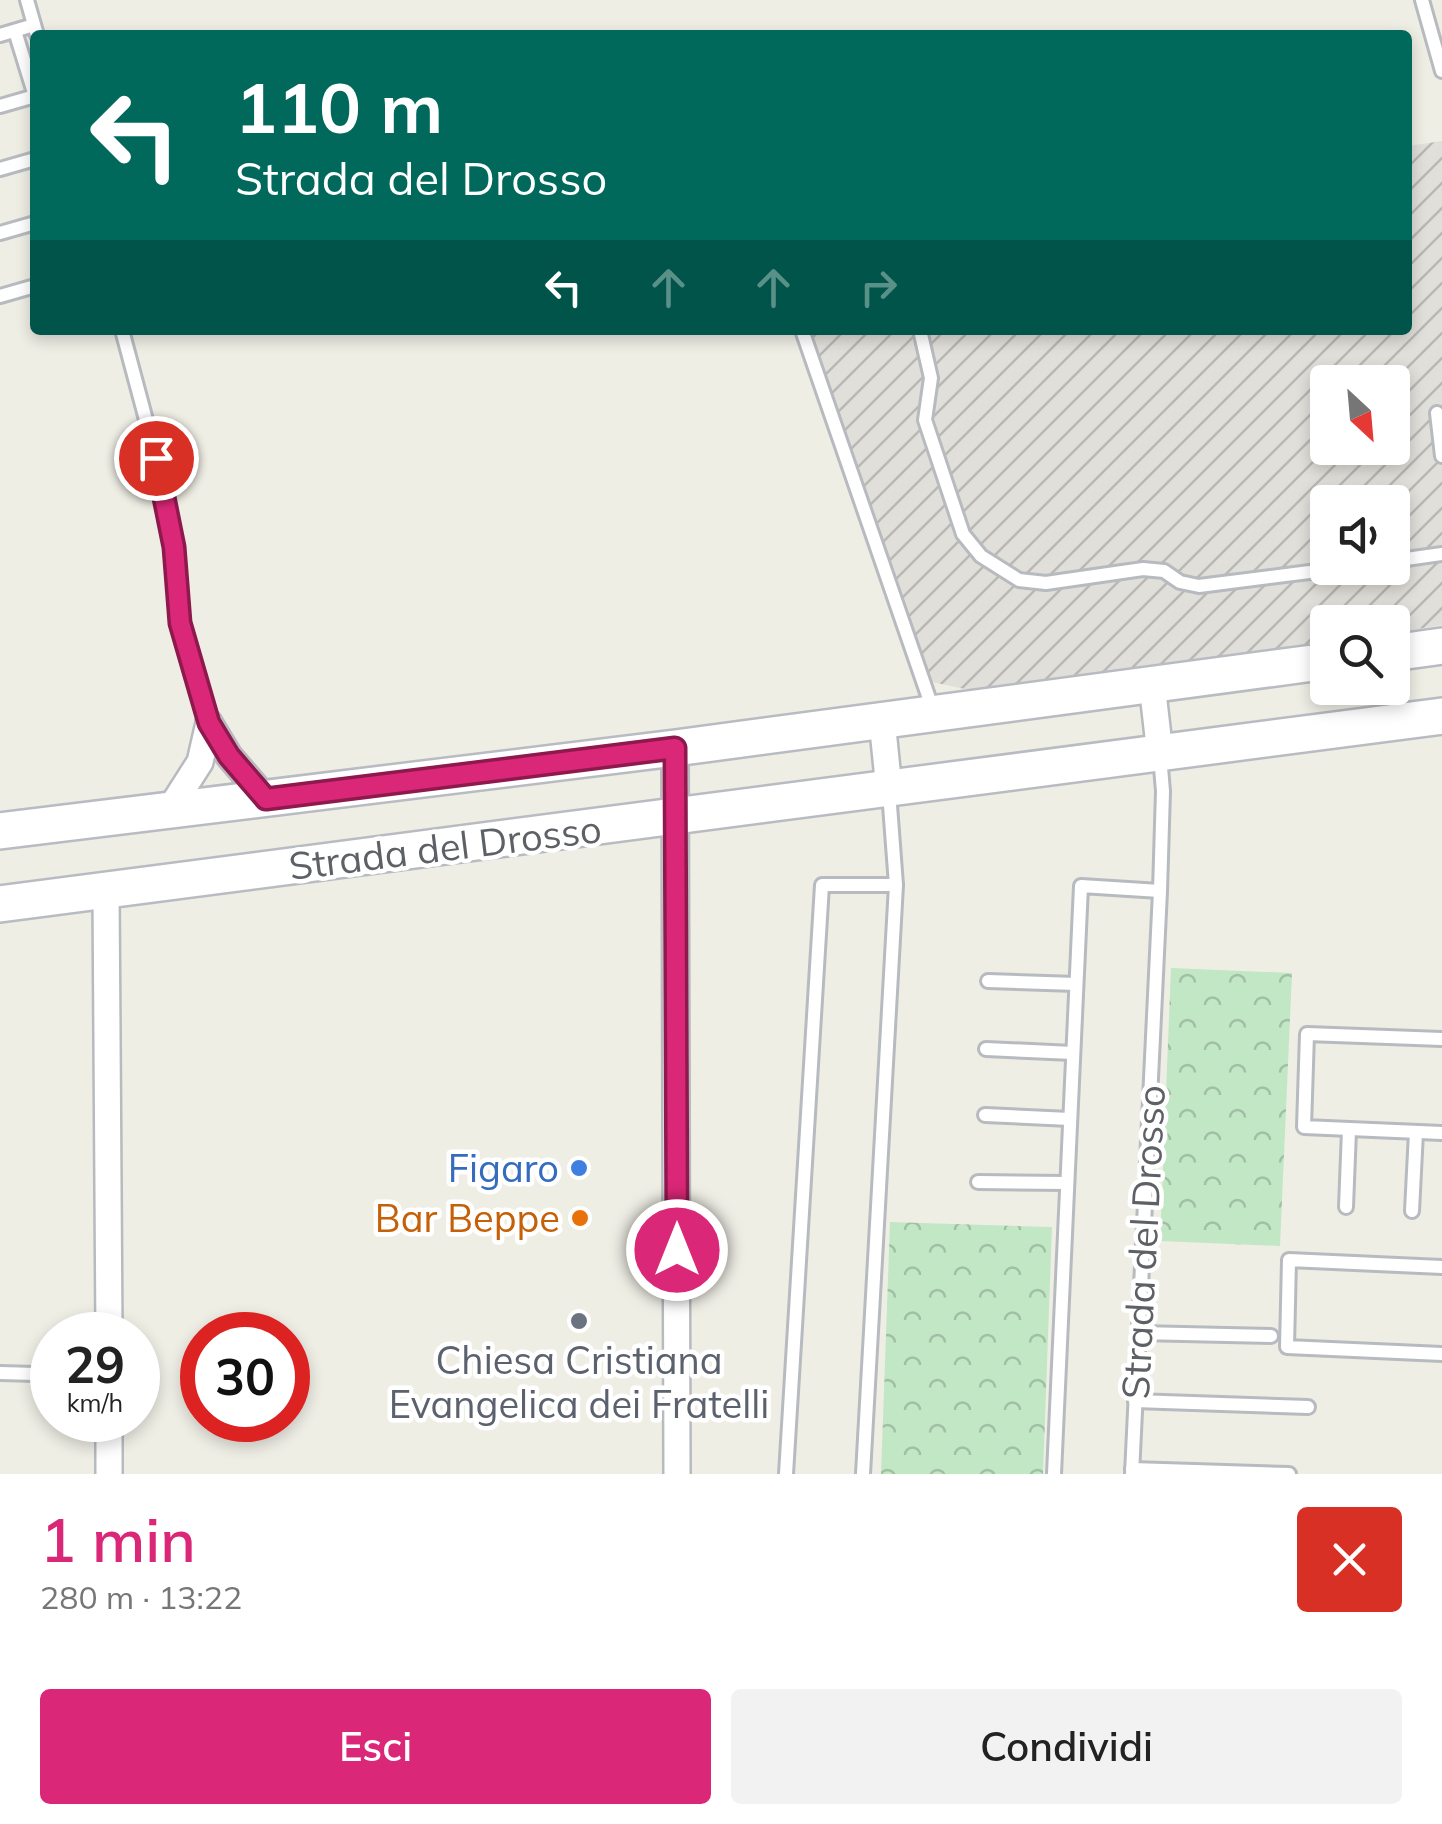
<!DOCTYPE html>
<html lang="it">
<head>
<meta charset="utf-8">
<style>
  :root { --surface:#fff; --page:#f2f2f2; --text:#222; --muted:#767676; --accent:#db2777 }
  body { margin:0; font-family:Mulish,sans-serif; background:var(--page); color:var(--text); height:100vh; display:flex; flex-direction:column; font-size:38px; white-space:nowrap }
  * { box-sizing:border-box; margin:0 }
  p { font-size:32px; color:var(--muted) }
  .icon { flex:none; width:55px; height:55px; fill:none; stroke:currentColor; stroke-width:2; stroke-linecap:round; stroke-linejoin:round }
  .map { position:relative; height:1474px; overflow:hidden }
  .drawer { display:flex; flex-direction:column; background:var(--surface); flex:1 }
  .drawer>* { flex:none }
  .hud { position:absolute; left:30px; top:30px; width:1382px; height:305px; border-radius:10px; box-shadow:0 5px 15px #0003; background:#00695c; color:#fff; overflow:hidden }
  .needle { width:65px; rotate:154deg }
  .controls { position:absolute; left:1310px; top:365px; display:grid; gap:20px }
  .controls a { display:grid; place-items:center; width:100px; height:100px; border-radius:10px; background:var(--surface); box-shadow:0 5px 15px #0003; font-size:50px }
  .speed { position:absolute; left:30px; top:1312px; display:flex; gap:20px; font-size:50px; font-weight:700; text-align:center }
  .speed>* { display:grid; place-content:center; width:130px; height:130px; border-radius:50%; background:var(--surface); box-shadow:0 5px 15px #0003; line-height:1 }
  .speed small { font-size:25px; font-weight:400 }
  .speed .limit { border:15px solid #d22; background:#fff; color:#111 }
  .pin { position:absolute; display:grid; place-items:center; width:85px; height:85px; color:#fff; margin:-42px; border:5px solid #fff; border-radius:50%; box-shadow:0 2px 10px #0007 }
  .me { position:absolute; width:110px; margin:-55px; rotate:0deg; stroke-linejoin:round; filter:drop-shadow(0 0 8px #0008) }
  .turn { display:flex; align-items:center; gap:35px; height:210px; padding:0 40px; font-size:45px }
  .turn .icon { width:130px; height:130px; stroke-width:2.5 }
  .turn b { display:block; font-size:70px; line-height:85px }
  .lanes { display:flex; align-items:center; height:95px; padding:0 40px; background:#0003; justify-content:center; gap:50px; direction:ltr }
  .lanes .off { opacity:.35 }
  .round { display:grid; place-items:center; flex:none; width:105px; height:105px; border-radius:10px; background:var(--page) }
  .overview { display:flex; align-items:center; justify-content:space-between; height:170px; padding:0 40px }
  h1 { font-size:60px; font-weight:600; line-height:75px; color:var(--accent) }
  .primary-button { display:flex; gap:20px; margin-top:auto; padding:20px 40px }
  .primary-button a { flex:1; height:115px; border-radius:10px; background:var(--accent); color:#fff; font-size:40px; font-weight:600; line-height:115px; text-align:center }
  .primary-button a+a { background:var(--page); color:var(--text) }
  .map>svg:first-child { display:block }
  .industrial { fill:url(#industrial-furrows); fill-rule:evenodd }
  .park { fill:url(#park-crowns) }
  .lines { fill:none; stroke-linecap:round; stroke-linejoin:round }
  .lane-casing { stroke:#b7babf; stroke-width:18 }
  .street-casing { stroke:#b7babf; stroke-width:30 }
  .secondary-casing { stroke:#b8bbc1; stroke-width:40 }
  .lane { stroke:#fff; stroke-width:12 }
  .street { stroke:#fff; stroke-width:25 }
  .secondary { stroke:#fff; stroke-width:35 }
  .route-casing { stroke:#8e194d; stroke-width:25 }
  .route { stroke:#db2777; stroke-width:18 }
  .shop-dot { fill:#3f7fe0; stroke:#fff; stroke-width:4 }
  .food-dot { fill:#e8710a; stroke:#fff; stroke-width:4 }
  .worship-dot { fill:#6b7280; stroke:#fff; stroke-width:4 }
  .labels { text-anchor:middle; dominant-baseline:central; stroke-width:9; stroke-linejoin:round; paint-order:stroke }
  .street-label { font-size:38px; fill:#5d6065; stroke:#fff }
  .shop-label { font-size:38px; fill:#366cbe; stroke:#fff; text-anchor:end }
  .food-label { font-size:38px; fill:#c56008; stroke:#fff; text-anchor:end }
  .worship-label { font-size:38px; fill:#5b616d; stroke:#fff }
</style>
</head>
<body>
<div class="map">
<svg width="1442" height="1474" viewBox="0 0 1442 1474">
  <defs>
    <pattern id="industrial-furrows" width="10" height="10" patternUnits="userSpaceOnUse" patternTransform="scale(2.5)"><rect width="10" height="10" fill="#e1dfd9"/><path d="M-1 1l2-2M0 10L10 0M9 11l2-2" fill="none" stroke="#bab8b4"/></pattern>
    <pattern id="park-crowns" width="20" height="18" patternUnits="userSpaceOnUse" patternTransform="scale(2.5)"><rect width="20" height="18" fill="#c2e7c5"/><path d="M2 6a3 3 0 1 1 6 0M12 15a3 3 0 1 1 6 0" fill="none" stroke="#a1bfa4"/></pattern>
  </defs>
  <rect width="100%" height="100%" fill="#efeee5"/>
  <path class="industrial" d="M1442 141V625L1393 633 1392 622H1328L1327 642 983 693 914 678 799 330H1408V146ZM1328 382H1392V448H1328ZM1328 502H1392V568H1328Z"/>
  <g class="park">
    <polygon points="1171,968 1292,973 1280,1246 1160,1241"/>
    <polygon points="890,1222 1052,1227 1043,1474 881,1474"/>
  </g>
  <g class="lines">
    <defs>
      <g id="lane">
        <polyline points="27,0 37,35"/>
        <polyline points="1422,0 1442,71"/>
        <polyline points="0,35 34,25"/>
        <polyline points="0,106 35,96 15,31"/>
        <polyline points="0,169 35,159"/>
        <polyline points="0,233 35,223"/>
        <polyline points="0,296 35,286"/>
        <polyline points="122,330 165,491 175,547 180,623 209,723"/>
        <polyline points="802,330 933,710"/>
        <polyline points="920,330 931,378 925,420 963,534 981,556 1019,580 1046,583 1143,569 1164,571 1180,582 1199,586 1341,568"/>
        <polyline points="1437,413 1442,456"/>
        <polyline points="1392,561 1442,554"/>
        <polyline points="988,981 1076,984"/>
        <polyline points="1442,1039 1307,1034 1304,1127 1442,1133"/>
        <polyline points="986,1049 1073,1053"/>
        <polyline points="985,1115 1070,1119"/>
        <polyline points="978,1182 1067,1183"/>
        <polyline points="1346,1207 1349,1130"/>
        <polyline points="1412,1211 1416,1132"/>
        <polyline points="1442,1267 1289,1260 1287,1347 1442,1354"/>
        <polyline points="1139,1333 1271,1336"/>
        <polyline points="0,1373 36,1374"/>
        <polyline points="1135,1401 1308,1407"/>
        <polyline points="1132,1469 1289,1474"/>
        <polyline points="786,1474 822,885 896,885"/>
        <polyline points="863,1474 896,885 889,792"/>
        <polyline points="1054,1474 1081,886 1160,891"/>
        <polyline points="1132,1474 1160,891 1163,791 1160,756"/>
      </g>
      <g id="street">
        <polyline points="1152,684 1160,754"/>
        <polyline points="882,720 889,789"/>
        <polyline points="209,723 229,756 266,799"/>
        <polyline points="675,748 677,1474"/>
        <polyline points="170,809 200,762 209,723"/>
        <polyline points="106,891 109,1335"/>
        <polyline points="109,1420 109,1474"/>
      </g>
      <g id="secondary">
        <polyline points="1392,653 1442,646"/>
        <polyline points="0,831 675,748 1328,661"/>
        <polyline points="0,904 1442,716"/>
      </g>
    </defs>
    <use href="#lane" class="lane-casing"/>
    <use href="#street" class="street-casing"/>
    <use href="#secondary" class="secondary-casing"/>
    <use href="#lane" class="lane"/>
    <use href="#street" class="street"/>
    <use href="#secondary" class="secondary"/>
  </g>
  <g class="lines">
    <defs>
      <polyline id="route" points="156,458 174,547 180,623 209,723 229,756 266,799 675,748 677,1250"/>
    </defs>
    <use href="#route" class="route-casing"/>
    <use href="#route" class="route"/>
  </g>
  <circle class="shop-dot" cx="579" cy="1168" r="10"/>
  <circle class="food-dot" cx="580" cy="1218" r="10"/>
  <circle class="worship-dot" cx="579" cy="1321" r="10"/>
  <g class="labels">
    <g class="street-label">
      <text transform="translate(445 847) rotate(-7)">Strada del Drosso</text>
      <text transform="translate(1143 1242) rotate(-87)">Strada del Drosso</text>
    </g>
    <g class="shop-label">
      <text x="559" y="1168">Figaro</text>
    </g>
    <g class="food-label">
      <text x="560" y="1218">Bar Beppe</text>
    </g>
    <g class="worship-label">
      <text x="579" y="1360">Chiesa Cristiana<tspan x="579" dy="44">Evangelica dei Fratelli</tspan></text>
    </g>
  </g>
</svg>
<div class="controls">
<a><svg class="needle" viewBox="-14 -14 28 28"><path d="M0-13l5 13h-10z" fill="#e53935"/><path d="M0 13l5-13h-10z" fill="#767676"/></svg></a>
<a><svg class="icon" aria-label="sound" viewBox="0 0 24 24"><path d="M4 9h4l5-4v14l-5-4H4zM17 9q2 3 0 6"/></svg></a>
<a><svg class="icon" aria-label="search" viewBox="0 0 24 24"><circle cx="10" cy="10" r="6"/><path d="M15 15l6 6"/></svg></a>
</div>
<div class="speed"><div>29<small>km/h</small></div><div class="limit">30</div></div>
<div class="pin" style="left:156px;top:458px;background:#d93025"><svg class="icon" aria-label="arrive" viewBox="0 0 24 24"><path d="M6 21V4h12l-3 4 3 4H6"/></svg></div>
<svg class="me" style="left:677px;top:1250px" viewBox="-20 -20 40 40"><circle r="17" fill="#db2777" stroke="#fff" stroke-width="3"/><path d="M0-11L8 9 0 5-8 9z" fill="#fff"/></svg>
<div class="hud">
<div class="turn"><svg class="icon" aria-label="left" viewBox="0 0 24 24"><path d="M17 20v-9H6M10 6l-5 5 5 5"/></svg><div><b>110 m</b>Strada del Drosso</div></div>
<div class="lanes"><svg class="icon" aria-label="left" viewBox="0 0 24 24"><path d="M17 20v-9H6M10 6l-5 5 5 5"/></svg><svg class="icon off" aria-label="ahead" viewBox="0 0 24 24"><path d="M12 20V5M6 11l6-6 6 6"/></svg><svg class="icon off" aria-label="ahead" viewBox="0 0 24 24"><path d="M12 20V5M6 11l6-6 6 6"/></svg><svg class="icon off" aria-label="right" viewBox="0 0 24 24"><path d="M7 20v-9h11M14 6l5 5-5 5"/></svg></div>
</div>
</div>
<section class="drawer">
<div class="overview"><div><h1>1 min</h1><p>280 m · 13:22</p></div><a class="round" style="background:#d93025;color:#fff"><svg class="icon" aria-label="close" viewBox="0 0 24 24"><path d="M6 6l12 12M18 6L6 18"/></svg></a></div>
<div class="primary-button"><a>Esci</a><a>Condividi</a></div>
</section>
</body>
</html>
